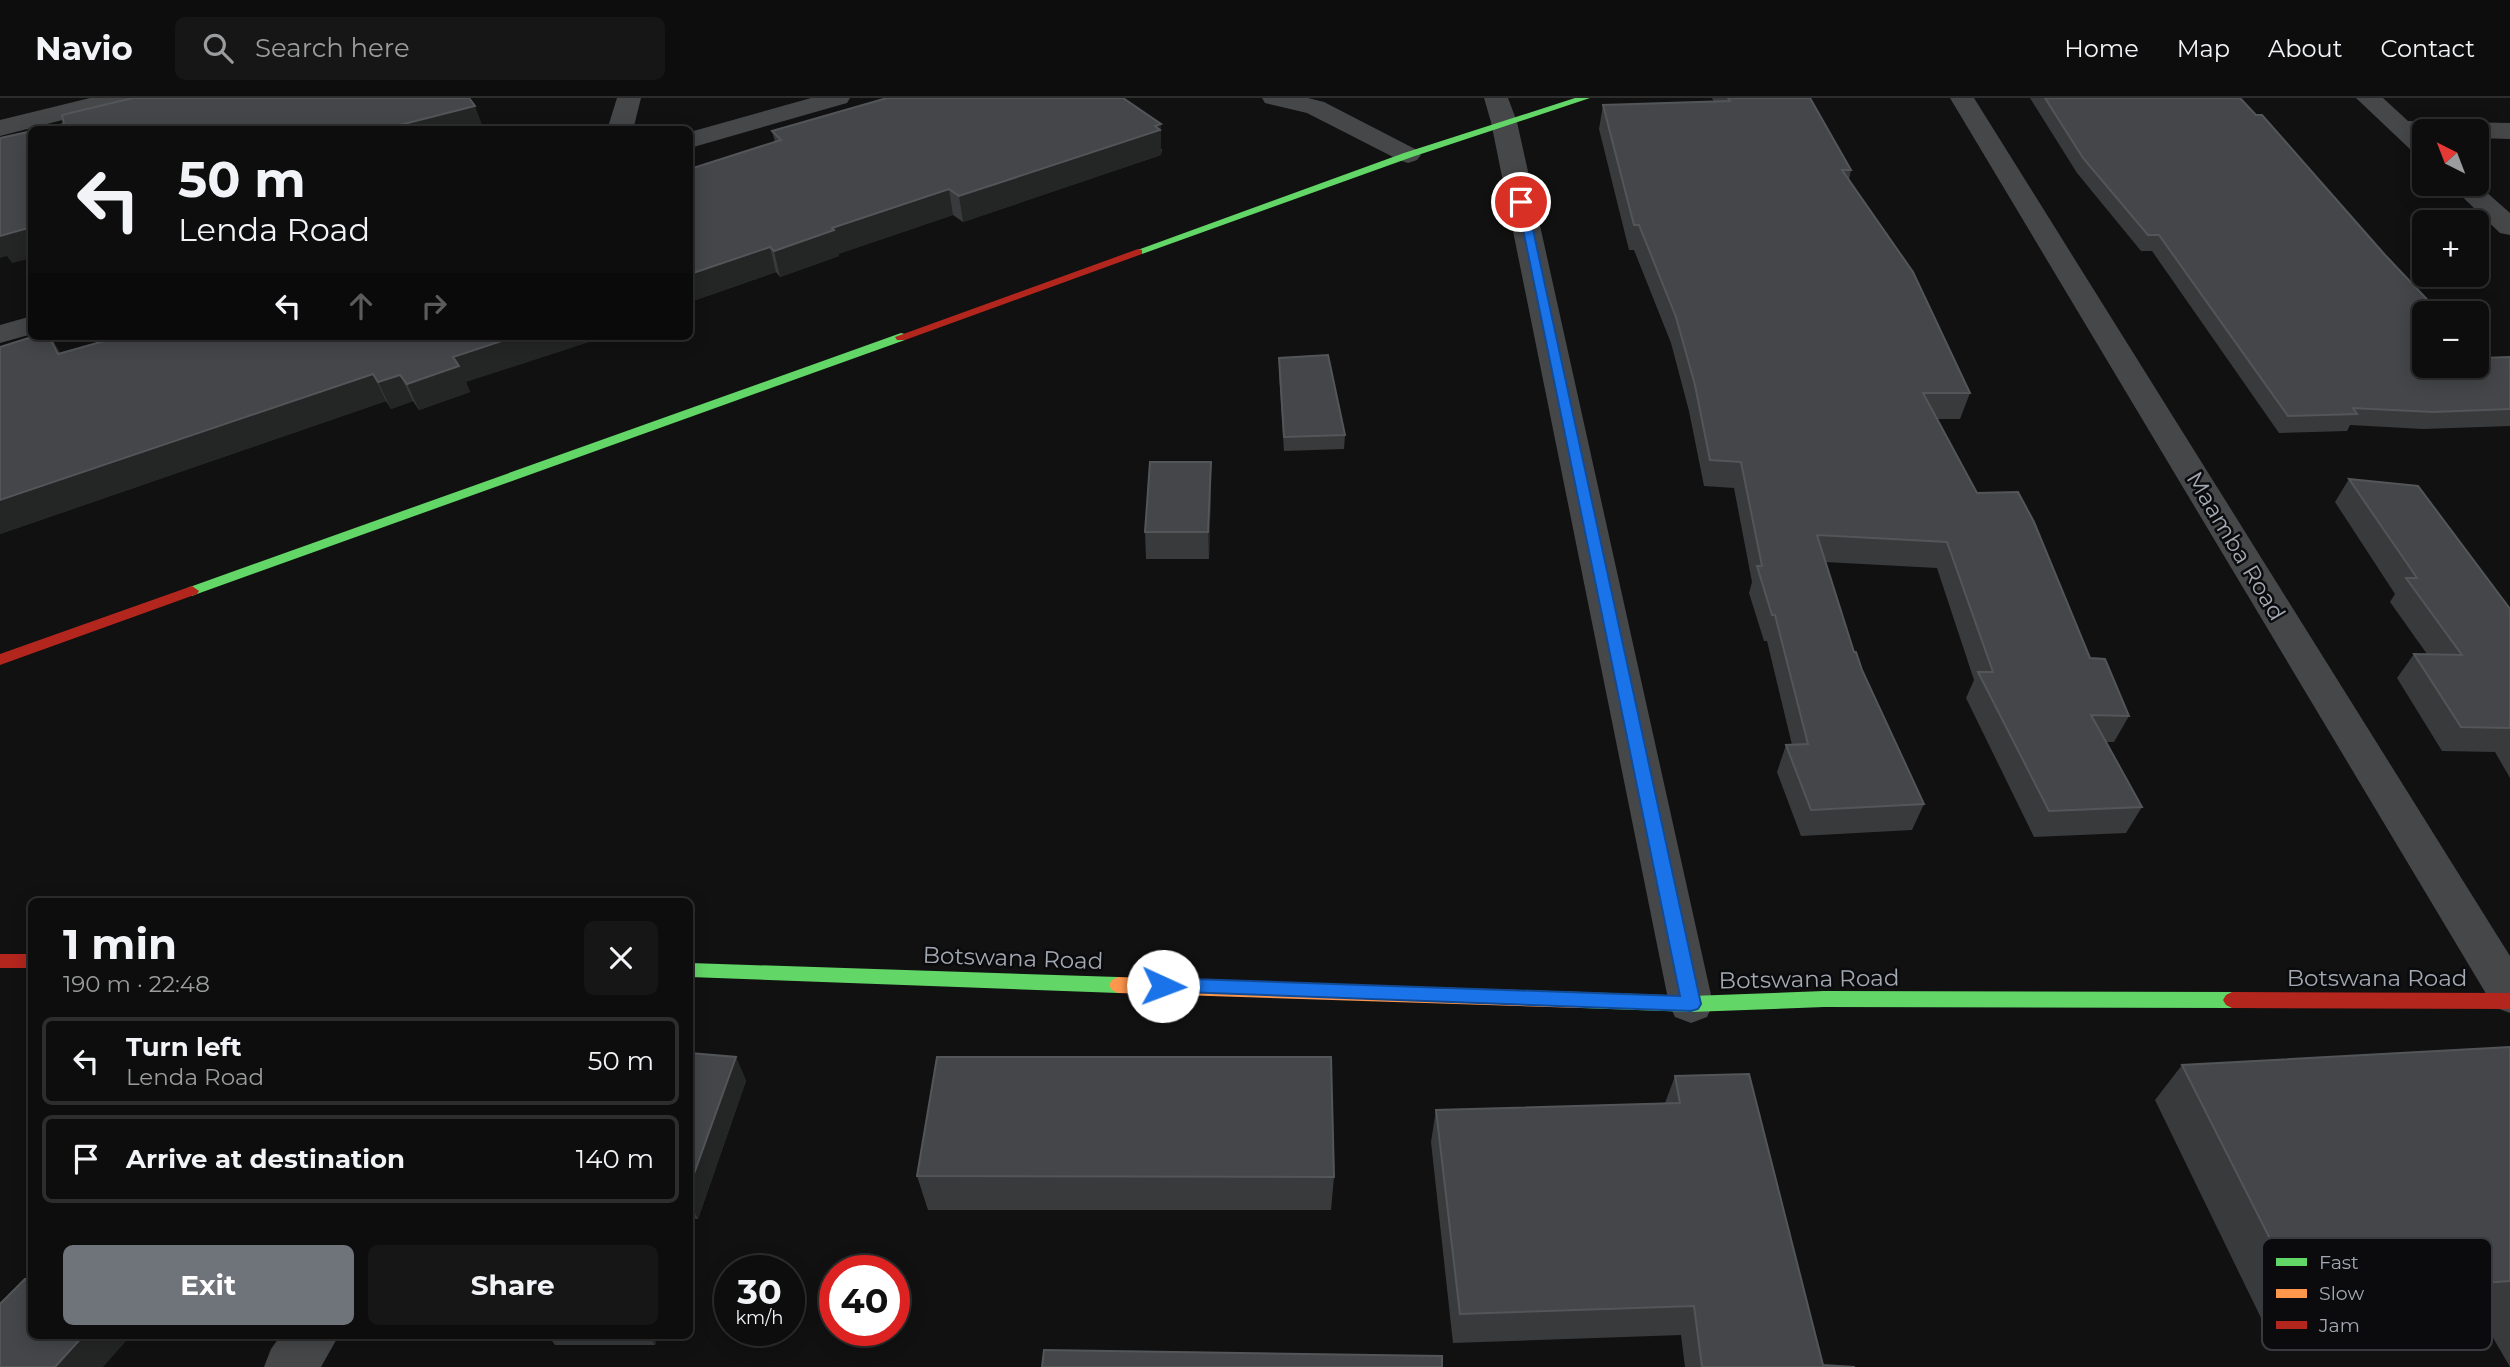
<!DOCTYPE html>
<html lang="en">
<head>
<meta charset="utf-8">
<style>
  :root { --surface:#0d0d0d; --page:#161616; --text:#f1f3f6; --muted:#9a9c9d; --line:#2d2d2e; --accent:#6f747a }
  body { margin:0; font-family:Montserrat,sans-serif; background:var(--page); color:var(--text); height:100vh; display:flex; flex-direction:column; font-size:26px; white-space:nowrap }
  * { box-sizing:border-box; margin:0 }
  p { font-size:23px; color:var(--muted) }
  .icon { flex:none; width:38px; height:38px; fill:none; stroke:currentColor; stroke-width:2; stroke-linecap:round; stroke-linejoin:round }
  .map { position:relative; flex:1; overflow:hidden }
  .drawer { position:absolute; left:28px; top:800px; width:665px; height:441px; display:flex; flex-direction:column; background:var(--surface); border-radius:10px; box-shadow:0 4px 18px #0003,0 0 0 2px var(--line) }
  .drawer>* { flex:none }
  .guide { position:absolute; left:28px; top:28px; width:665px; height:214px; border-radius:10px; box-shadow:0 4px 18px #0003,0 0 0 2px var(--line); background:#0d0d0d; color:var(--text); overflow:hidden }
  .needle { width:46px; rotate:318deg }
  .tools { position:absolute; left:2412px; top:21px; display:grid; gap:14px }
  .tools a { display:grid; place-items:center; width:77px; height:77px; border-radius:10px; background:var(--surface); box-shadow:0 4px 18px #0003,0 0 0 2px var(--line); font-size:35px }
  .speed { position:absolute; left:714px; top:1157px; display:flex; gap:14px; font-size:35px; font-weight:700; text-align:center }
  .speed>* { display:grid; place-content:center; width:91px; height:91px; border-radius:50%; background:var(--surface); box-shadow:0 4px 18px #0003,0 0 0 2px var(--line); line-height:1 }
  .speed small { font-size:18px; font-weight:400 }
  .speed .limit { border:10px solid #d22; background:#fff; color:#111 }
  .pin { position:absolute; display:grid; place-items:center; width:60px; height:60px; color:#fff; margin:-30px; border:4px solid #fff; border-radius:50%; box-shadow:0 2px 7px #0007 }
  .me { position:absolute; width:77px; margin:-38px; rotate:92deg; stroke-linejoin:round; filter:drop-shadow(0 0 5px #0008) }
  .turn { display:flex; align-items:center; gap:24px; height:147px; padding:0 35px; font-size:32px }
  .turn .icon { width:91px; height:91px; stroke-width:2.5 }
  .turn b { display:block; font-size:49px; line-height:60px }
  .lanes { display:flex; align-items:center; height:66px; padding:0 35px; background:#0003; justify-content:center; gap:35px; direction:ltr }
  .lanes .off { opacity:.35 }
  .round { display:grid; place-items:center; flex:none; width:74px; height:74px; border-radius:10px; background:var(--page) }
  .headline { display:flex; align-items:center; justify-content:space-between; height:119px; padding:0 35px }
  h1 { font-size:42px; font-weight:700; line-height:52px }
  .button { display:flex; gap:14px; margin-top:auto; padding:14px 35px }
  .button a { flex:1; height:80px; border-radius:10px; background:var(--accent); color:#fff; font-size:28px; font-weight:700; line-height:80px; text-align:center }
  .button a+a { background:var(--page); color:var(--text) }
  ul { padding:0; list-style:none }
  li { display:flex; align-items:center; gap:21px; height:88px; margin:0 14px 10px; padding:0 21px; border:4px solid var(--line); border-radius:10px }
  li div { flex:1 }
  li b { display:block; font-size:26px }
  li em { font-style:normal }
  header { display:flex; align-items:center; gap:42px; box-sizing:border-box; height:98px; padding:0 35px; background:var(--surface); border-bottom:2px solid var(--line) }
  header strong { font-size:33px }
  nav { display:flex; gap:38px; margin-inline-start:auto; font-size:24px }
  .search { width:490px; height:63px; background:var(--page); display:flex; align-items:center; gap:18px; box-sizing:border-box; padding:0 24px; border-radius:10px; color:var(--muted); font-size:26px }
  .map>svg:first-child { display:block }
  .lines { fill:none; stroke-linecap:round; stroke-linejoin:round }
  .street { fill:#454749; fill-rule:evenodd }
  .fast { fill:#63d668; fill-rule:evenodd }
  .slow { fill:#ff974d; fill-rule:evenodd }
  .jam { fill:#b3261e; fill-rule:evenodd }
  .wall { fill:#393a3c }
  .shaded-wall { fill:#242525 }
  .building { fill:#444649; stroke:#535659; stroke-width:2 }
  .route { fill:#1a73e8; stroke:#114b97; stroke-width:2 }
  .labels { text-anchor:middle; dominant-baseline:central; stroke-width:5; stroke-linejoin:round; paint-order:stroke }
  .street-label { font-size:23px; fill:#a2a9b2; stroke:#0b0b0d }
  .key { fill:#0b0b0d; stroke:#383a3f; stroke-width:2 }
  .key-label { font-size:19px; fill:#a2a9b2 }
</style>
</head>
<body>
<header>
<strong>Navio</strong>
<div class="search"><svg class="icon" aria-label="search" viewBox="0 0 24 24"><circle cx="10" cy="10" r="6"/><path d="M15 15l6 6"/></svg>Search here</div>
<nav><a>Home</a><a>Map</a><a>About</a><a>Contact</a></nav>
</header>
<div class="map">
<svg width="2510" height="1269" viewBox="0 0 2510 1269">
  <rect width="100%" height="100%" fill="#111"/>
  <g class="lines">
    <g class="street">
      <polygon points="90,0 132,0 129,5 0,38 0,22"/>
      <polygon points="617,0 641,0 633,32 607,32"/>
      <polygon points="811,0 850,0 847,5 690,50 690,34"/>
      <polygon points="1262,0 1308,0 1324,4 1417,52 1421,57 1417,62 1408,65 1399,62 1307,15 1265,5"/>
      <polygon points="1484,0 1508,0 1517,24 1713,906 1707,919 1691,925 1675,919 1669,906 1491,24"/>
      <polygon points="1950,0 1974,0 2510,858 2510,915 2494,909"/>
      <polygon points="2356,0 2383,0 2408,23 2510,25 2510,41 2476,40 2476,33 2424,33 2424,55 2412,53"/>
      <polygon points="2476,85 2510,115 2510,137 2500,135 2449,86"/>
      <polygon points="32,218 32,236 0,245 0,227"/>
      <polygon points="281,1237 339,1237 321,1269 264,1269 271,1251"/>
    </g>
    <g class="fast">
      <polygon points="1575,0 1590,0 1412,59 1142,156 1132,154 1404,55"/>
      <polygon points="901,235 905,236 905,242 197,496 192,498 185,493 187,490"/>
      <polygon points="690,865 1118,879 1124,882 1127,887 1124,892 1118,895 690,879"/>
      <polygon points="1824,893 2232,894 2238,897 2241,902 2238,907 2232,910 1824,909 1691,914 1581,910 1575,907 1572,902 1575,897 1581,894 1691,898"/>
    </g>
    <polygon class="slow" points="1118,879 1581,894 1587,897 1590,902 1587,907 1581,910 1118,895 1112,892 1109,887 1112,882"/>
    <g class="jam">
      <polygon points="1138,151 1142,152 1142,156 905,242 897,242 895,239"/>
      <polygon points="192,488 199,493 197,496 0,567 0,556"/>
      <rect x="0" y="856" width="32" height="14"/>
      <polygon points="2232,894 2510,895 2510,911 2232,910 2226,907 2223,902 2226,897"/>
    </g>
  </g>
  <g class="wall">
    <polygon points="1712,0 1810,0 1851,72 1849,82 1970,295 1960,321 1937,321 1977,395 2129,618 2114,644 2106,644 2142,709 2126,735 2034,739 1966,600 1974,582 1937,470 1825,464 1854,554 1924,706 1912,732 1801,738 1777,674 1786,647 1792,647 1767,543 1764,543 1749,495 1752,484 1734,390 1704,388 1689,313 1671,245 1634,152 1629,152 1599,31 1603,7 1714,4"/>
    <polygon points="2030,0 2240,0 2482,260 2510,259 2510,328 2423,331 2350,327 2347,333 2279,335 2152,153 2141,153 2077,75"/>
    <polygon points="772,33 1162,51 1161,57 963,124 953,117 838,156 839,158 780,179 776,174 690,204 775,44"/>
    <polygon points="50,238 61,256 122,238 466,284 470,294 419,312 413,303 391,311 386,303 0,436"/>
    <polygon points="1279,260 1345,337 1344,351 1284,353 1279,274"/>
    <polygon points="1211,364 1211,391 1209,461 1146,461 1145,434"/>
    <polygon points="2349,381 2510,511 2510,680 2495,654 2442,653 2397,580 2414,556 2427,556 2390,504 2395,496 2335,404"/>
    <polygon points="2510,949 2510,1269 2478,1214 2430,1217 2428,1213 2263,1224 2155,1002 2182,967"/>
    <polygon points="690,955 736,959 746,983 698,1121 690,1120"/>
    <polygon points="1675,978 1823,1267 1855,1269 1685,1269 1681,1237 1453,1245 1431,1044 1436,1012 1665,1005"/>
    <polygon points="917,1078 1334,1079 1331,1112 928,1112"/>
    <polygon points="548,1237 658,1237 655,1247 555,1247"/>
  </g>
  <g class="shaded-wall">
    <polygon points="475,8 484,32 402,32 400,27"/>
    <polygon points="1161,26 1161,57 963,124 959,98"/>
    <polygon points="949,91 953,117 838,156 839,158 780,179 774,153 832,130"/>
    <polygon points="32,129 32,160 12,165 7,158 0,160 0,138"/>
    <polygon points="770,149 776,174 690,204 690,176"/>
    <polygon points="50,238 64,261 58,256"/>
    <polygon points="517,238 608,238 466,284 470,294 419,312 407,286 453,259"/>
    <polygon points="373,276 386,303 0,436 0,402"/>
    <polygon points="400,277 413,303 391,311 378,284"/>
    <polygon points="1211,364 1211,391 1209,461 1208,434"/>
    <polygon points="736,959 746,983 698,1121 690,1106 690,1087"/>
    <polygon points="84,1237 121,1237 127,1242 103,1269 55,1269"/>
    <polygon points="649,1237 658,1237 655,1247"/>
  </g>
  <g class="building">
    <polygon points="133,0 469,0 475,8 400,27 403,32 39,32 64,26 62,17"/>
    <polygon points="887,0 1123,0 1161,26 1155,28 1160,32 959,98 949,91 832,130 834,132 774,153 770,149 690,176 690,71 781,42 772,33"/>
    <polygon points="1728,0 1810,0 1851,72 1842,72 1913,174 1970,295 1923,295 1977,395 2018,394 2034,424 2090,560 2105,561 2129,618 2091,617 2142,709 2049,713 1978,574 1993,574 1947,444 1817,437 1854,554 1856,554 1862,572 1924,706 1811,712 1786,647 1808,646 1775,517 1772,517 1757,468 1762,468 1741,364 1710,362 1695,287 1676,219 1639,127 1634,127 1603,7 1730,3"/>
    <polygon points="2045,0 2240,0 2256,17 2262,17 2385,157 2440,215 2424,215 2424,268 2476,268 2476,254 2482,260 2510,259 2510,311 2433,314 2353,310 2357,316 2288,318 2159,137 2148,137 2083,60"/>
    <polygon points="32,33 32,129 0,138 0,40"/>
    <polygon points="35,238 49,238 58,256 122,238 517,238 453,259 459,268 407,286 400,277 378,284 373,276 0,402 0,249"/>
    <polygon points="1328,257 1345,337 1284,339 1279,260"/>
    <polygon points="1150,364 1211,364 1208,434 1145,434"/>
    <polygon points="2349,381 2418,388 2510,511 2510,630 2461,629 2414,556 2462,557 2406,480 2417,480"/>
    <polygon points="2510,949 2510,1183 2469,1186 2466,1181 2296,1192 2182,967"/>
    <polygon points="690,955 736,959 690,1087"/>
    <polygon points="937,959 1331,959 1334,1079 917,1078"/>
    <polygon points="1749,976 1823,1267 1855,1269 1702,1269 1694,1208 1460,1216 1436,1012 1680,1005 1675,978"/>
    <polygon points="25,1181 32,1184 32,1237 84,1237 55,1269 0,1269 0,1206"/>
    <polygon points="1044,1252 1442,1258 1442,1269 1042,1269"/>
  </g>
  <polygon class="route" points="1517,102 1527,104 1701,906 1698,911 1691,913 1156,893 1154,888 1156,883 1163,880 1680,898"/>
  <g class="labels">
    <g class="street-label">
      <text transform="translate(2236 448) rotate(59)">Maamba Road</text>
      <text transform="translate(1013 860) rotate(2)">Botswana Road</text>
      <text x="2377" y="880">Botswana Road</text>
      <text transform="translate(1809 881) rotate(-1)">Botswana Road</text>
    </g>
  </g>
  <rect x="2262" y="1140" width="230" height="112" rx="10" class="key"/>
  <rect x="2276" y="1160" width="31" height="8" fill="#63d668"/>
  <rect x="2276" y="1191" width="31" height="9" fill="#ff974d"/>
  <rect x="2276" y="1223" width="31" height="8" fill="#b3261e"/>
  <g class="key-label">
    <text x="2319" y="1171">Fast</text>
    <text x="2319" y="1202">Slow</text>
    <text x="2319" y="1234">Jam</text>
  </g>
</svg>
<div class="tools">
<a><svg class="needle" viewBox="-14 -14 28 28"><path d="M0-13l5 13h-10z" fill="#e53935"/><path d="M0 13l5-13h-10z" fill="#9a9c9d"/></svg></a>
<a>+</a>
<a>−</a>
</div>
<div class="speed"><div>30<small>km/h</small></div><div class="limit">40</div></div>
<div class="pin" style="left:1521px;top:104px;background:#d93025"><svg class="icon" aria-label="arrive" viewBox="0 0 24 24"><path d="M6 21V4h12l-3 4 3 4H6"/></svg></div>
<svg class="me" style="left:1163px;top:888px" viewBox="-20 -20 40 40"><circle r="19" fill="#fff"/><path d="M0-13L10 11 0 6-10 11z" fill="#1a73e8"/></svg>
<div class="guide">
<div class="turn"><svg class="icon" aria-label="left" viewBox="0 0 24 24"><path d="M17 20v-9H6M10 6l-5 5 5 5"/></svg><div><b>50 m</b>Lenda Road</div></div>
<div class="lanes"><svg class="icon" aria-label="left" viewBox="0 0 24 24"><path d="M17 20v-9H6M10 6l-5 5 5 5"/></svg><svg class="icon off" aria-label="ahead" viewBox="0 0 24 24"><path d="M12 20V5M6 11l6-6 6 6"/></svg><svg class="icon off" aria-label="right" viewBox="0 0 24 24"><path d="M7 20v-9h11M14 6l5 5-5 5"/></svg></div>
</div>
<section class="drawer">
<div class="headline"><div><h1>1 min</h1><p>190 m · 22:48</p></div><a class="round"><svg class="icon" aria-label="close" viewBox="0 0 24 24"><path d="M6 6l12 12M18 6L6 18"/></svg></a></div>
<ul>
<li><svg class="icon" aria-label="left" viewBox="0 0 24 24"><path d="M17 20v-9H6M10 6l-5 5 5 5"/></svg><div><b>Turn left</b><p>Lenda Road</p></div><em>50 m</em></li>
<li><svg class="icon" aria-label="arrive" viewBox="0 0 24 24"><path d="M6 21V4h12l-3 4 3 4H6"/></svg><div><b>Arrive at destination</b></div><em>140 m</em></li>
</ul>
<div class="button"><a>Exit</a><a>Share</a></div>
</section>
</div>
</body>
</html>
